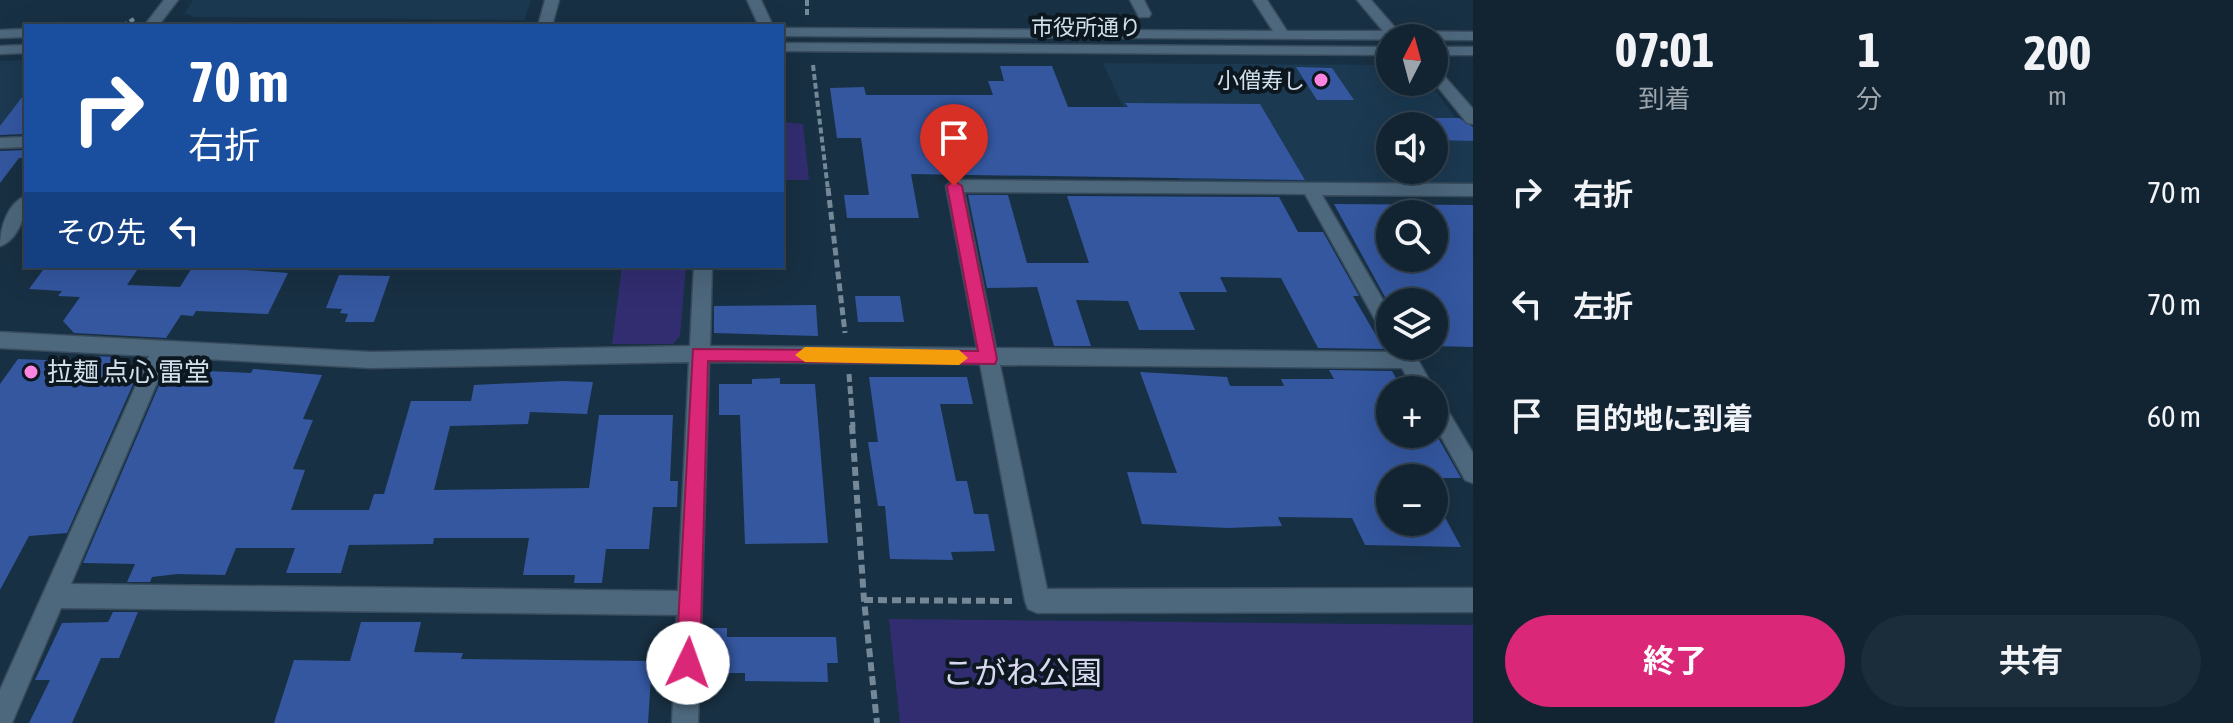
<!DOCTYPE html>
<html lang="ja">
<head>
<meta charset="utf-8">
<style>
  :root { --surface:#122432; --page:#1b2c3a; --text:#f1f3f6; --muted:#9ca4ac; --line:#31414d; --accent:#db2777 }
  body { margin:0; font-family:"Asap Condensed","Noto Sans JP",sans-serif; background:var(--page); color:var(--text); height:100vh; display:flex; flex-direction:column; font-size:30px; white-space:nowrap }
  * { box-sizing:border-box; margin:0 }
  p { font-size:26px; color:var(--muted) }
  .icon { flex:none; width:44px; height:44px; fill:none; stroke:currentColor; stroke-width:2; stroke-linecap:round; stroke-linejoin:round }
  .map { position:relative; flex:1; overflow:hidden }
  .panel { display:flex; flex-direction:column; background:var(--surface); width:760px }
  .panel>* { flex:none }
  .banner { position:absolute; left:24px; top:24px; width:760px; height:244px; border-radius:0px; box-shadow:0 8px 32px #0002,0 0 0 2px var(--line); background:#1a4fa0; color:#fff; overflow:hidden }
  .needle { width:52px; rotate:6deg }
  .fabs { position:absolute; left:1376px; top:24px; display:grid; gap:16px }
  .fabs a { display:grid; place-items:center; width:72px; height:72px; border-radius:50%; background:var(--surface); box-shadow:0 8px 32px #0002,0 0 0 2px var(--line); font-size:40px }
  .pin { position:absolute; display:grid; place-items:center; width:68px; height:68px; color:#fff; margin:-82px -34px; border-radius:50% 50% 50% 0; rotate:-45deg; box-shadow:0 0 8px #0007 }
  .pin .icon { rotate:45deg }
  .me { position:absolute; width:88px; margin:-44px; rotate:3deg; stroke-linejoin:round; filter:drop-shadow(0 0 6px #0008) }
  .turn { display:flex; align-items:center; gap:28px; height:168px; padding:0 32px; font-size:36px }
  .turn .icon { width:104px; height:104px; stroke-width:2.5 }
  .turn b { display:block; font-size:56px; line-height:68px }
  .then { display:flex; align-items:center; height:76px; padding:0 32px; background:#0003; gap:16px; font-size:30px }
  .eta { display:flex; justify-content:space-evenly; align-items:center; height:136px; text-align:center }
  .eta b { font-size:48px; font-weight:700; line-height:56px }
  .cta { display:flex; gap:16px; margin-top:auto; padding:16px 32px }
  .cta a { flex:1; height:92px; border-radius:48px; background:var(--accent); color:#fff; font-size:32px; font-weight:700; line-height:92px; text-align:center }
  .cta a+a { background:var(--page); color:var(--text) }
  ul { padding:0; list-style:none }
  li { display:flex; align-items:center; gap:24px; height:112px; padding:0 32px }
  li div { flex:1 }
  li b { display:block; font-size:30px }
  li em { font-style:normal }
  main { display:flex; flex:1; min-height:0 }
  .map>svg:first-child { display:block }
  .built { fill:#1b3951; fill-rule:evenodd }
  .green { fill:#322d70 }
  .building { fill:#3457a0; fill-rule:evenodd }
  .lines { fill:none; stroke-linecap:round; stroke-linejoin:round }
  .minor-casing { stroke:#374b5c; stroke-width:3 }
  .path-far2 { stroke:#748897; stroke-width:4; stroke-dasharray:6 3; stroke-linecap:butt }
  .path-far1 { stroke:#748897; stroke-width:5; stroke-dasharray:8 4; stroke-linecap:butt }
  .path { stroke:#748897; stroke-width:6; stroke-dasharray:9 5; stroke-linecap:butt }
  .minor { fill:#4d677c; fill-rule:evenodd }
  .route { fill:#db2777; stroke:#8e194d; stroke-width:2 }
  .slow { fill:#f59e0b }
  .poi-dot { fill:#fe85df; stroke:#0c171f; stroke-width:3 }
  .labels { text-anchor:middle; dominant-baseline:central; stroke-width:8; stroke-linejoin:round; paint-order:stroke }
  .far-street-label { font-size:22px; fill:#d1e0ec; stroke:#0c171f }
  .far-poi-label { font-size:22px; fill:#d1e0ec; stroke:#0c171f; text-anchor:end }
  .poi-label { font-size:26px; fill:#d1e0ec; stroke:#0c171f; text-anchor:start }
  .near-park-label { font-size:32px; fill:#d8d9f0; stroke:#0c171f }
</style>
</head>
<body>
<main>
<div class="map">
<svg width="1473" height="723" viewBox="0 0 1473 723">
  <rect width="100%" height="100%" fill="#183043"/>
  <g class="built">
    <polygon points="193,0 531,0 524,20 194,17 185,13"/>
    <polygon points="26,60 26,131 0,133 0,61"/>
    <path d="M1103 63 1390 65V82H1429L1473 142V183L1181 184 1164 148H1142ZM1390 126H1434V170H1390Z"/>
  </g>
  <g class="green">
    <polygon points="782,122 803,124 809,180 782,180"/>
    <polygon points="622,266 686,267 680,336 673,344 612,344"/>
    <polygon points="889,619 1473,625 1473,723 900,723"/>
  </g>
  <g class="building">
    <polygon points="1000,66 1052,66 1068,107 1128,107 1125,103 1260,104 1305,180 911,174 919,218 847,218 844,195 869,195 861,138 837,138 830,88 864,87 866,95 993,95 988,81 1004,81"/>
    <polygon points="1296,67 1332,68 1354,100 1317,100"/>
    <polygon points="26,92 26,134 0,135 0,126"/>
    <polygon points="1434,118 1459,118 1473,127 1473,141 1434,140"/>
    <polygon points="26,150 26,158 19,158 0,183 0,151"/>
    <polygon points="968,195 1008,195 1027,263 1089,263 1067,196 1279,197 1298,232 1323,232 1359,296 1353,296 1384,349 1318,348 1281,278 1220,277 1227,292 1179,292 1195,330 1139,330 1128,301 1076,300 1091,346 1054,346 1037,287 987,288"/>
    <path d="M1334 204 1473 205V347L1434 346V298L1385 297ZM1390 214H1434V258H1390Z"/>
    <polygon points="46,266 139,267 127,285 180,287 193,266 288,273 268,314 196,311 193,316 181,315 166,338 74,333 63,321 80,297 58,296 62,291 29,289"/>
    <polygon points="339,275 390,276 374,322 345,322 348,314 340,313 342,309 326,308"/>
    <polygon points="855,296 900,296 904,322 858,322"/>
    <polygon points="816,305 818,336 714,333 714,306"/>
    <polygon points="94,356 115,357 97,385 134,382 67,533 29,536 0,590 0,384 18,359 100,362"/>
    <polygon points="166,369 251,373 253,369 322,375 303,419 313,420 293,469 305,470 291,510 369,510 374,494 384,494 411,401 471,401 474,385 562,381 593,382 587,414 530,412 528,424 450,426 434,490 589,488 599,415 673,415 670,481 678,481 677,507 653,507 649,549 606,549 602,583 574,583 575,575 523,575 529,538 434,538 433,544 349,545 341,573 286,573 295,548 236,548 225,575 177,574 152,577 150,582 127,582 135,564 83,563"/>
    <polygon points="1329,370 1392,371 1403,390 1390,390 1390,436 1437,436 1461,478 1390,478 1390,522 1434,522 1434,497 1461,547 1365,545 1352,518 1278,517 1282,526 1228,528 1142,524 1127,472 1177,473 1140,372 1227,377 1230,386 1284,386 1281,379 1334,379"/>
    <polygon points="869,377 967,377 973,404 940,404 956,481 967,481 974,514 988,514 995,551 951,552 953,560 890,559 885,506 878,506 868,442 878,442"/>
    <polygon points="780,378 780,384 815,384 828,543 745,544 740,415 719,415 719,384 752,384 752,379"/>
    <polygon points="113,612 138,612 119,658 101,658 72,723 29,723 50,680 35,680 62,623 108,622"/>
    <polygon points="361,622 421,622 414,652 463,653 461,659 652,661 648,723 274,723 294,660 350,661"/>
    <polygon points="704,628 727,628 727,637 836,637 838,663 827,663 828,682 745,681 745,673 703,673"/>
  </g>
  <g class="lines">
    <defs>
      <g id="minor">
        <polygon points="164,0 178,0 158,26 144,26"/>
        <polygon points="545,0 559,0 552,26 538,26"/>
        <polygon points="747,0 761,0 773,26 759,26"/>
        <polygon points="1130,0 1144,0 1151,14 1149,17 1139,17"/>
        <polygon points="1253,0 1267,0 1287,31 1383,31 1357,0 1371,0 1398,31 1473,32 1473,40 782,36 782,28 1273,31"/>
        <polygon points="26,29 26,37 0,38 0,30"/>
        <polygon points="782,43 1390,47 1390,55 782,51"/>
        <polygon points="26,45 26,53 0,54 0,46"/>
        <rect x="1434" y="47" width="39" height="8"/>
        <polygon points="1434,69 1439,70 1473,109 1473,124 1467,123 1434,82"/>
        <polygon points="26,137 26,147 0,148 0,138"/>
        <path d="M954 180 1473 184V196L1322 195 1390 312V337L1383 334 1305 194 964 192 996 348 1394 352V346H1410L1435 390 1434 393 1414 390 1402 368 1000 365 1047 589 1473 588V612L1037 613 1028 609 1025 601 980 364 709 362 698 723H672L677 615 61 608 12 723H0V690L149 356 0 348V332L371 352 690 346 694 266H712L710 346 977 348 946 186ZM168 357 371 368 689 362 678 591 71 584Z"/>
        <path d="M26 196C26 213 19 240 0 246 0 229 7 203 26 196Z"/>
        <polygon points="1434,396 1441,399 1473,453 1473,483 1465,480 1434,424"/>
      </g>
    </defs>
    <use href="#minor" class="minor-casing"/>
    <g class="path-far2">
      <polyline points="807,0 807,15"/>
      <polyline points="122,26 134,19"/>
      <polyline points="813,65 828,190"/>
    </g>
    <g class="path-far1">
      <polyline points="828,188 845,333"/>
      <polyline points="849,374 853,427"/>
    </g>
    <g class="path">
      <polyline points="852,425 864,600 877,723"/>
      <polyline points="864,600 1012,601"/>
    </g>
    <use href="#minor" class="minor"/>
  </g>
  <polygon class="route" points="954,181 962,186 997,359 995,364 708,361 700,663 696,671 688,675 680,671 676,663 693,349 978,351 947,186"/>
  <polygon class="slow" points="805,347 959,350 968,358 959,365 805,362 795,355"/>
  <g class="poi-dot">
    <circle cx="1321" cy="80" r="8"/>
    <circle cx="31" cy="372" r="8"/>
  </g>
  <g class="labels">
    <g class="far-street-label">
      <text x="1086" y="27">市役所通り</text>
    </g>
    <g class="far-poi-label">
      <text x="1305" y="80">小僧寿し</text>
    </g>
    <g class="poi-label">
      <text x="47" y="372">拉麺 点心 雷堂</text>
    </g>
    <g class="near-park-label">
      <text x="1022" y="672">こがね公園</text>
    </g>
  </g>
</svg>
<div class="fabs">
<a><svg class="needle" viewBox="-14 -14 28 28"><path d="M0-13l5 13h-10z" fill="#e53935"/><path d="M0 13l5-13h-10z" fill="#9ca4ac"/></svg></a>
<a><svg class="icon" aria-label="sound" viewBox="0 0 24 24"><path d="M4 9h4l5-4v14l-5-4H4zM17 9q2 3 0 6"/></svg></a>
<a><svg class="icon" aria-label="search" viewBox="0 0 24 24"><circle cx="10" cy="10" r="6"/><path d="M15 15l6 6"/></svg></a>
<a><svg class="icon" aria-label="layers" viewBox="0 0 24 24"><path d="M12 4l9 5-9 5-9-5zM3 14l9 5 9-5"/></svg></a>
<a>+</a>
<a>−</a>
</div>
<div class="pin" style="left:954px;top:186px;background:#d93025"><svg class="icon" aria-label="arrive" viewBox="0 0 24 24"><path d="M6 21V4h12l-3 4 3 4H6"/></svg></div>
<svg class="me" style="left:688px;top:663px" viewBox="-20 -20 40 40"><circle r="19" fill="#fff"/><path d="M0-13L10 11 0 6-10 11z" fill="#db2777"/></svg>
<div class="banner">
<div class="turn"><svg class="icon" aria-label="right" viewBox="0 0 24 24"><path d="M7 20v-9h11M14 6l5 5-5 5"/></svg><div><b>70 m</b>右折</div></div>
<div class="then">その先<svg class="icon" aria-label="left" viewBox="0 0 24 24"><path d="M17 20v-9H6M10 6l-5 5 5 5"/></svg></div>
</div>
</div>
<section class="panel">
<div class="eta">
<div><b>07:01</b><p>到着</p></div>
<div><b>1</b><p>分</p></div>
<div><b>200</b><p>m</p></div>
</div>
<ul>
<li><svg class="icon" aria-label="right" viewBox="0 0 24 24"><path d="M7 20v-9h11M14 6l5 5-5 5"/></svg><div><b>右折</b></div><em>70 m</em></li>
<li><svg class="icon" aria-label="left" viewBox="0 0 24 24"><path d="M17 20v-9H6M10 6l-5 5 5 5"/></svg><div><b>左折</b></div><em>70 m</em></li>
<li><svg class="icon" aria-label="arrive" viewBox="0 0 24 24"><path d="M6 21V4h12l-3 4 3 4H6"/></svg><div><b>目的地に到着</b></div><em>60 m</em></li>
</ul>
<div class="cta"><a>終了</a><a>共有</a></div>
</section>
</main>
</body>
</html>
